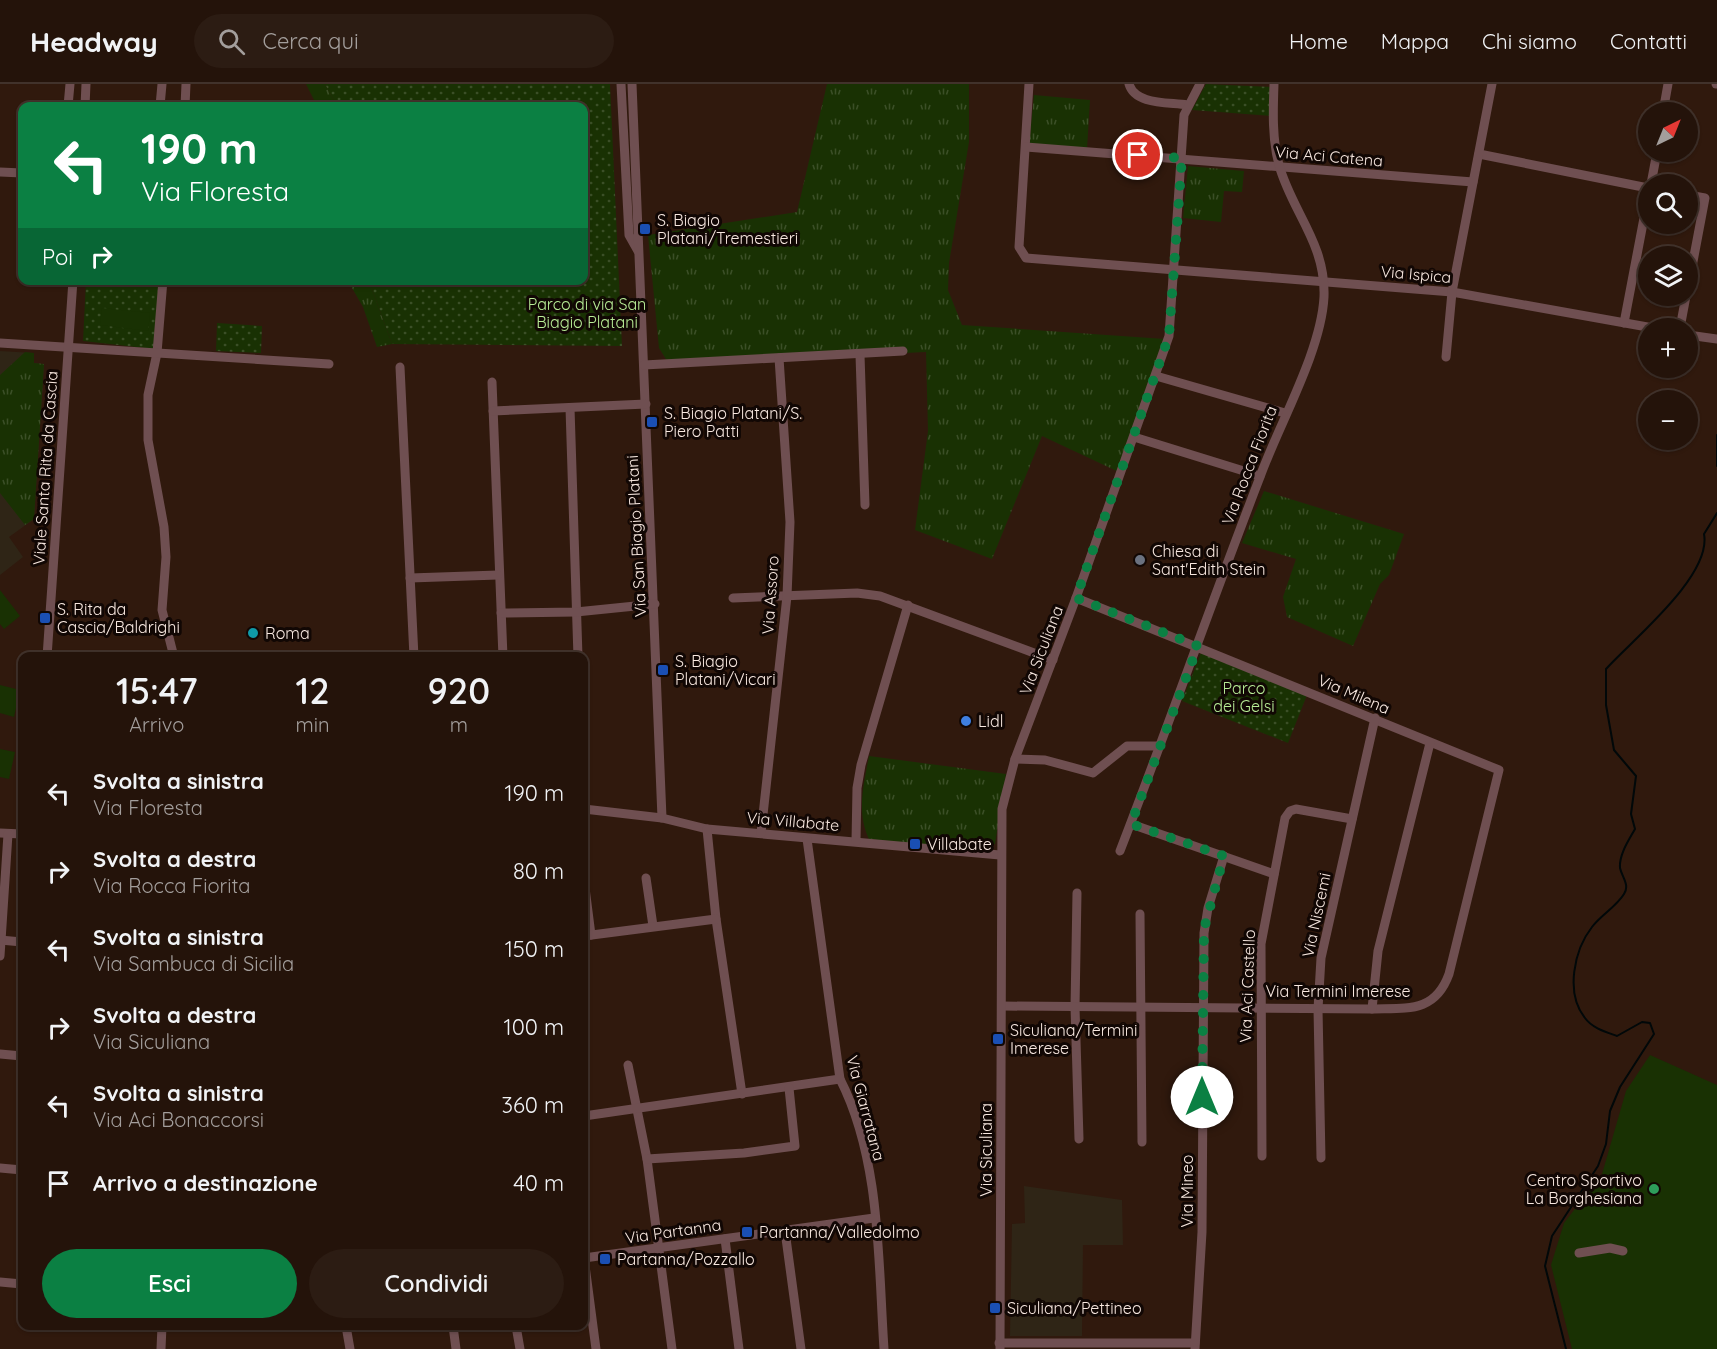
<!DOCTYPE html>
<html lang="it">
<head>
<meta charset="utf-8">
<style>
  :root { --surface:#24130a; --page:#2c1c13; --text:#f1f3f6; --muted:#a39e9c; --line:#41322b; --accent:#0b8043 }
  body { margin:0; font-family:Quicksand,sans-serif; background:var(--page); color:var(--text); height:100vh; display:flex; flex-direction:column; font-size:22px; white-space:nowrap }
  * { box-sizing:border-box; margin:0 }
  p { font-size:20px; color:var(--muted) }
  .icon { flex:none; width:33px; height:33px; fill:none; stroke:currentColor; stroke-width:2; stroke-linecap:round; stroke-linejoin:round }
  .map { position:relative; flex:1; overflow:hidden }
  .side { position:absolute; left:18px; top:568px; width:570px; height:678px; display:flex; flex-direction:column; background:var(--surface); border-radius:12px; box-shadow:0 2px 4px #0004,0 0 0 2px var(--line) }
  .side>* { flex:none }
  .hud { position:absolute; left:18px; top:18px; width:570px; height:183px; border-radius:12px; box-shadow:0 2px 4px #0004,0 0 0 2px var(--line); background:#0b8043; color:#fff; overflow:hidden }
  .needle { width:39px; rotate:43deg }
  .fabs { position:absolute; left:1638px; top:18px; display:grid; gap:12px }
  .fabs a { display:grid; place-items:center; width:60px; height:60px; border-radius:50%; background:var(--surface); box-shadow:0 2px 4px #0004,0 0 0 2px var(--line); font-size:30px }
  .pin { position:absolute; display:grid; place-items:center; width:51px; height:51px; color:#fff; margin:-26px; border:3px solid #fff; border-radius:50%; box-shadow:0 2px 6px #0007 }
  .me { position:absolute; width:66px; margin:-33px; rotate:0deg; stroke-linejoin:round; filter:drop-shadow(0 0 4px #0008) }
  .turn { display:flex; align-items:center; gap:21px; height:126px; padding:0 24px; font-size:27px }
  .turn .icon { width:78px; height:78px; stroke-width:2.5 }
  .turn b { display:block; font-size:42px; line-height:51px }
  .then { display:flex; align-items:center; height:57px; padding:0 24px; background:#0003; gap:12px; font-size:22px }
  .eta { display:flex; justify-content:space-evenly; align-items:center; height:102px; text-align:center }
  .eta b { font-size:36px; font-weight:600; line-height:42px }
  .button { display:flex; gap:12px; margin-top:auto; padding:12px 24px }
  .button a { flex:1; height:69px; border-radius:36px; background:var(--accent); color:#fff; font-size:24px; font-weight:600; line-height:69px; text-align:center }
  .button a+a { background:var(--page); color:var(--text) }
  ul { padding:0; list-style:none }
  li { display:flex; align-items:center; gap:18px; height:78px; padding:0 24px }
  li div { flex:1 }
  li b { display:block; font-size:22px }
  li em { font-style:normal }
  header { display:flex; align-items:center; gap:36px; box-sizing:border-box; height:84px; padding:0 30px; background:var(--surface); border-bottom:2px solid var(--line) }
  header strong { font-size:28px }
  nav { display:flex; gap:33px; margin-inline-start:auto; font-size:21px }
  .search { width:420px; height:54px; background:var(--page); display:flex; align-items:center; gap:15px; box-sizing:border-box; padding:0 21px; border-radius:33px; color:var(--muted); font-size:22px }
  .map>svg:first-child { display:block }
  .education { fill:#2f2516 }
  .grass { fill:url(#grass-tufts) }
  .park { fill:url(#park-dots) }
  .pitch { fill:#193103 }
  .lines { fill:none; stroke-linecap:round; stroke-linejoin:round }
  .stream { stroke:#010809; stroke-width:2 }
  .street { stroke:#6f4f51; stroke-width:9 }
  .route { stroke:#0b8043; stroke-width:10; stroke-dasharray:0 18 }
  .transit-dot { fill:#1a4fb4; stroke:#110704; stroke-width:2 }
  .worship-dot { fill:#6b7280; stroke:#110704; stroke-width:2 }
  .culture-dot { fill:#0f9aa8; stroke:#110704; stroke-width:2 }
  .shop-dot { fill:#3f7fe0; stroke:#110704; stroke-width:2 }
  .leisure-dot { fill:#2e9e5b; stroke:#110704; stroke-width:2 }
  .labels { text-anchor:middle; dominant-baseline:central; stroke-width:6; stroke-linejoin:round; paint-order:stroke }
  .street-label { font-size:16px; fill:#f8e8e0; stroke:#110704 }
  .poi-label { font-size:16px; fill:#f8e8e0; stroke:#110704; text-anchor:start }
  .park-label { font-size:16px; fill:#b8ed96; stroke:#110704 }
</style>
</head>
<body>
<header>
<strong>Headway</strong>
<div class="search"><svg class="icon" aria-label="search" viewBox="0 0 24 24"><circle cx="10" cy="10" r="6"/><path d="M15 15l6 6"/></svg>Cerca qui</div>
<nav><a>Home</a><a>Mappa</a><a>Chi siamo</a><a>Contatti</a></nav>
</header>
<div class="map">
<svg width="1717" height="1265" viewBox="0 0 1717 1265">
  <defs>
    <pattern id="grass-tufts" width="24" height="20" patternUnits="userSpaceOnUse" patternTransform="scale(1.5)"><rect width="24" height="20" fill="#193103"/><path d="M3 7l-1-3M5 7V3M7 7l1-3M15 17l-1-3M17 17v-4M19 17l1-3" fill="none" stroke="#3b4f27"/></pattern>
    <pattern id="park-dots" width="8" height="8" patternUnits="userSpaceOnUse" patternTransform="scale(1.5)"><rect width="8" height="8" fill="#193103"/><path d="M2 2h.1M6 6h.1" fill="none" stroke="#3b4f27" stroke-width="1.8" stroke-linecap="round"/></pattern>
  </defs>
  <rect width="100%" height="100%" fill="#30190d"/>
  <g class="education">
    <polygon points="0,267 34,269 34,279 44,280 34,435 9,453 23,473 0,491"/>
    <polygon points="1024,1102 1122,1116 1123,1161 1083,1161 1082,1252 1010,1252 1012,1140 1025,1139"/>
  </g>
  <g class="grass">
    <polygon points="306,0 325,0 337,22 317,22"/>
    <polygon points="827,0 969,0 969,58 949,179 948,206 962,241 1165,255 1121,389 1042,352 992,475 915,446 928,347 926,268 669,280 659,264 648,151 797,128"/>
    <polygon points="1034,11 1090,16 1087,65 1029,61"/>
    <polygon points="1188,82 1244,87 1242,108 1224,107 1221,138 1183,134"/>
    <polygon points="348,197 369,197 392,260 377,263 363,223"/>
    <polygon points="25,268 34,269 34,279 44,280 34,435 25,441 0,409 0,291"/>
    <polygon points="1264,407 1404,450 1389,491 1380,500 1353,562 1287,533 1283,513 1296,475 1242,459"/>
    <path d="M869 672 1006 690 995 760 983 767 869 755C856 728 864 700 869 672Z"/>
  </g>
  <g class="park">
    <polygon points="325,0 610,0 622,262 392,260 369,197 584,196 584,22 337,22"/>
    <polygon points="1206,0 1272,3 1272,32 1192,26"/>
    <polygon points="86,197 159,197 154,265 83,257"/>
    <polygon points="217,239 262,242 261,269 216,267"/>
    <polygon points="1201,569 1307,611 1288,659 1182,617"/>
  </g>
  <g class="pitch">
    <polygon points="102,224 150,229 148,247 100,241"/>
    <polygon points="0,506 20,532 4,545 0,540"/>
    <polygon points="0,601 20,606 14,633 0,629"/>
    <polygon points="0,665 15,668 9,695 0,693"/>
    <polygon points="1650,971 1717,1001 1717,1265 1572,1265 1551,1181 1564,1139 1602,1090 1626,1007"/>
  </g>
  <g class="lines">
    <g class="stream">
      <polyline points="1717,351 1717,382"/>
      <path d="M1566 1265 1545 1182 1552 1152 1598 1082 1606 1060 1610 1027 1620 1003 1654 950 1650 939 1642 938 1617 952C1606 948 1592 944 1585 934 1565 909 1574 866 1592 843 1601 831 1616 823 1624 810 1630 801 1622 793 1620 784 1619 770 1629 756 1635 745L1631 730 1636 692 1614 666 1606 621V585C1632 556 1712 492 1704 450L1717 429"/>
    </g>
    <g class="street">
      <polyline points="621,0 629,151 638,167"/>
      <polyline points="632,0 662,734"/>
      <polyline points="1029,0 1019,163 1026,174 1452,208 1653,244"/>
      <path d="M1129 0C1135 21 1169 18 1187 21"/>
      <polyline points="1716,0 1717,0"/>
      <polyline points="68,22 70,0"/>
      <polyline points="85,22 86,0"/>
      <polyline points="160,22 162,0"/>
      <polyline points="185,22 186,0"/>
      <polyline points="1663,28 1668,0"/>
      <polyline points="1026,63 1473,98"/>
      <polyline points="1479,70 1648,104"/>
      <polyline points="0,88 22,89"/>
      <polyline points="1651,100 1657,68"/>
      <polyline points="1688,111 1705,114 1688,204"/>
      <polyline points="163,196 157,269 148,311 148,356 164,443 166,473 162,526 174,573"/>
      <polyline points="1624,239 1648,113"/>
      <polyline points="1680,244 1686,212"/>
      <polyline points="1688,251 1717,255"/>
      <polyline points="0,259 329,280"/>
      <polyline points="860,271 865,421"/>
      <polyline points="1446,273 1452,208 1492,0"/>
      <polyline points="644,281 903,267"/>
      <polyline points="400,283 414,573"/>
      <polyline points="1156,292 1285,329"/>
      <polyline points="492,298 503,573"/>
      <polyline points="570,324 578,573"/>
      <polyline points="493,327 646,320"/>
      <polyline points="1134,353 1260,392"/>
      <polyline points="410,494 498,491"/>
      <polyline points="733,514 857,509 880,512 1053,576"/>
      <polyline points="501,529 576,528 655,520"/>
      <polyline points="47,573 73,196"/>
      <polyline points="1015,675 1045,676 1093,689 1127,662 1160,662"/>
      <polyline points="584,711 584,725"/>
      <polyline points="584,725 662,734 707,745 1000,771"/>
      <polyline points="1131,740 1274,790"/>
      <polyline points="707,745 716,835 742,1010"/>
      <polyline points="0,749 22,750"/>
      <polyline points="761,749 787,512 790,438 779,274"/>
      <path d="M807 755 840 995C881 1075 878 1177 884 1265"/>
      <polyline points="856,757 857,704 861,681 908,521"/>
      <path d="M1120 767C1168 643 1212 517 1260 393 1279 340 1321 268 1324 213 1326 159 1292 128 1279 81 1272 55 1273 27 1274 0"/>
      <polyline points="646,794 653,842"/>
      <polyline points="584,796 591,851"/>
      <polyline points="1077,809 1075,923 1079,1055"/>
      <polyline points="1140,830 1142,1058"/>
      <polyline points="584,852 716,835"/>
      <polyline points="0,856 22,858"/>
      <polyline points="0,872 8,750"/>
      <path d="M1002 922 1372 925C1407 924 1435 929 1449 890L1499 686 1076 514"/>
      <polyline points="1372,925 1378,867 1430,659"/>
      <polyline points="0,970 22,972"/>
      <polyline points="628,981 647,1075 672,1265"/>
      <polyline points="584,1032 840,995"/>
      <polyline points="1262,1072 1261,860 1285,734 1290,727 1296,725 1352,735"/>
      <polyline points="1321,1074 1318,925 1321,874 1375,634"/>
      <polyline points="647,1075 744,1069 795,1062 789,1004"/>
      <polyline points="0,1084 22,1086"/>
      <polyline points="785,1147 801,1265"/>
      <polyline points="725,1155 739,1265"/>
      <polyline points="1579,1169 1610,1164 1623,1167"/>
      <polyline points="584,1174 874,1134"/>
      <polyline points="584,1174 596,1265"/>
      <polyline points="0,1198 22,1200"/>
      <polyline points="346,1242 350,1265"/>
      <polyline points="453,1242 456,1265"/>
      <polyline points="516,1242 520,1265"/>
      <polyline points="999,1259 1195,1259"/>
      <polyline points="161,1265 162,1242"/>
      <polyline points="1000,1265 1002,725 1015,675 1076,514 1169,252 1184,31 1200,0"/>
      <polyline points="1195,1265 1202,1148 1204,849 1208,824 1224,772"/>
    </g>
  </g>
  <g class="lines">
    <polyline class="route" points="1138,71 1182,74 1169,252 1076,514 1198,562 1131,740 1224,772 1204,845 1202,1013"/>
  </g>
  <g class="transit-dot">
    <rect x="639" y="139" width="12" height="12" rx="3"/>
    <rect x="646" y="332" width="12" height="12" rx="3"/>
    <rect x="39" y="528" width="12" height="12" rx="3"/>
    <rect x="657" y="580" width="12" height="12" rx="3"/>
    <rect x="909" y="754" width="12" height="12" rx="3"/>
    <rect x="992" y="949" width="12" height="12" rx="3"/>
    <rect x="741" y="1142" width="12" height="12" rx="3"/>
    <rect x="599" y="1169" width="12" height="12" rx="3"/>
    <rect x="989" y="1218" width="12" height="12" rx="3"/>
  </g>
  <circle class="worship-dot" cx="1140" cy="476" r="6"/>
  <circle class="culture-dot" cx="253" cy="549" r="6"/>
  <circle class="shop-dot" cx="966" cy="637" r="6"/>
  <circle class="leisure-dot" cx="1654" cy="1105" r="6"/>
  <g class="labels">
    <g class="street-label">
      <text transform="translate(1329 72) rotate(5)">Via Aci Catena</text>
      <text transform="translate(1416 190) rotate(5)">Via Ispica</text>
      <text transform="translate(1249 381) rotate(-69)">Via Rocca Fiorita</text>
      <text transform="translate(45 384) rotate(-86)">Viale Santa Rita da Cascia</text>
      <text transform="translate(636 452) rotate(-93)">Via San Biagio Platani</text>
      <text transform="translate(770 511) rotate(-86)">Via Assoro</text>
      <text transform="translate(1041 566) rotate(-69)">Via Siculiana</text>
      <text transform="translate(1354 610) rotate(23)">Via Milena</text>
      <text transform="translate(793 737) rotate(5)">Via Villabate</text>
      <text transform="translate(1316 831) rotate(-78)">Via Niscemi</text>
      <text transform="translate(1247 902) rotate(-88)">Via Aci Castello</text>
      <text x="1338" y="907">Via Termini Imerese</text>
      <text transform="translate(866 1024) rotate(75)">Via Giarratana</text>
      <text transform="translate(986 1066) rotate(-90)">Via Siculiana</text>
      <text transform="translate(1187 1107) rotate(-90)">Via Mineo</text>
      <text transform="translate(673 1147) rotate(-8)">Via Partanna</text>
    </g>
    <g class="poi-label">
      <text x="657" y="136">S. Biagio<tspan x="657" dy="18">Platani/Tremestieri</tspan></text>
      <text x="664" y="329">S. Biagio Platani/S.<tspan x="664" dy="18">Piero Patti</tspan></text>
      <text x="1152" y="467">Chiesa di<tspan x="1152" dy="18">Sant'Edith Stein</tspan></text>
      <text x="57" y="525">S. Rita da<tspan x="57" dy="18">Cascia/Baldrighi</tspan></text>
      <text x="265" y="549">Roma</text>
      <text x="675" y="577">S. Biagio<tspan x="675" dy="18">Platani/Vicari</tspan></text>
      <text x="978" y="637">Lidl</text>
      <text x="927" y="760">Villabate</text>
      <text x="1010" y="946">Siculiana/Termini<tspan x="1010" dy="18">Imerese</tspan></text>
      <text x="1642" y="1096" text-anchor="end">Centro Sportivo<tspan x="1642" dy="18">La Borghesiana</tspan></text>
      <text x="759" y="1148">Partanna/Valledolmo</text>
      <text x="617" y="1175">Partanna/Pozzallo</text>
      <text x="1007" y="1224">Siculiana/Pettineo</text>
    </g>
    <g class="park-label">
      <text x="587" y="220">Parco di via San<tspan x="587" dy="18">Biagio Platani</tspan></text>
      <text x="1244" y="604">Parco<tspan x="1244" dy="18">dei Gelsi</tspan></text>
    </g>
  </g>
</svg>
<div class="fabs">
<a><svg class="needle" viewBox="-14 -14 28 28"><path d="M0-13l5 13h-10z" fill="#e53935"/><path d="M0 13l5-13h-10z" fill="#a39e9c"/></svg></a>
<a><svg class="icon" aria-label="search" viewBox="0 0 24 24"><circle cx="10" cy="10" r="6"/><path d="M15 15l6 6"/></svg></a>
<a><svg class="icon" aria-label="layers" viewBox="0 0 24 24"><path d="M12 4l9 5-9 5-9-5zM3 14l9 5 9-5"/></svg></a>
<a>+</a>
<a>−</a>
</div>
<div class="pin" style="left:1138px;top:71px;background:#d93025"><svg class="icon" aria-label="arrive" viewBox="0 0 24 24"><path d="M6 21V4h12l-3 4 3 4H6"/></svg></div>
<svg class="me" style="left:1202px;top:1013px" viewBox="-20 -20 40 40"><circle r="19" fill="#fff"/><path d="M0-13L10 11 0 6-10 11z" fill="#0b8043"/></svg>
<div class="hud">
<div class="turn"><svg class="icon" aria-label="left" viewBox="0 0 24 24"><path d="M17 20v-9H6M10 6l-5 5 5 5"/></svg><div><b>190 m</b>Via Floresta</div></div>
<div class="then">Poi<svg class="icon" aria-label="right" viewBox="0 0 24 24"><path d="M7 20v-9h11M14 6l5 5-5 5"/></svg></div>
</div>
<section class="side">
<div class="eta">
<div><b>15:47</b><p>Arrivo</p></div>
<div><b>12</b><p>min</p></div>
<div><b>920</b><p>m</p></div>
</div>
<ul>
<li><svg class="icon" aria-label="left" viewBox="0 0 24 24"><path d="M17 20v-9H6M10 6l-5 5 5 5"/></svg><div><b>Svolta a sinistra</b><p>Via Floresta</p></div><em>190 m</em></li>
<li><svg class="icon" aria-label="right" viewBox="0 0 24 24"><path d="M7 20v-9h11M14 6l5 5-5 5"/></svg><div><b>Svolta a destra</b><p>Via Rocca Fiorita</p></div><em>80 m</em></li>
<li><svg class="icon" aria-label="left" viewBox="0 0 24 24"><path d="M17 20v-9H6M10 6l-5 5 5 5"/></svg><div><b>Svolta a sinistra</b><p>Via Sambuca di Sicilia</p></div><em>150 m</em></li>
<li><svg class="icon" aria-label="right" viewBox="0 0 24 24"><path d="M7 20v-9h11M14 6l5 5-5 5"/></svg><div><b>Svolta a destra</b><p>Via Siculiana</p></div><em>100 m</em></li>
<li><svg class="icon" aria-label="left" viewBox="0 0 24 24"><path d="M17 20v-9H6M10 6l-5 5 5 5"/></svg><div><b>Svolta a sinistra</b><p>Via Aci Bonaccorsi</p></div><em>360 m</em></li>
<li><svg class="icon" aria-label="arrive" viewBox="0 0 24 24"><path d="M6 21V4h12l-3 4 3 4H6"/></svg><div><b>Arrivo a destinazione</b></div><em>40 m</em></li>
</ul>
<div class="button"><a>Esci</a><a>Condividi</a></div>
</section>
</div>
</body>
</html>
